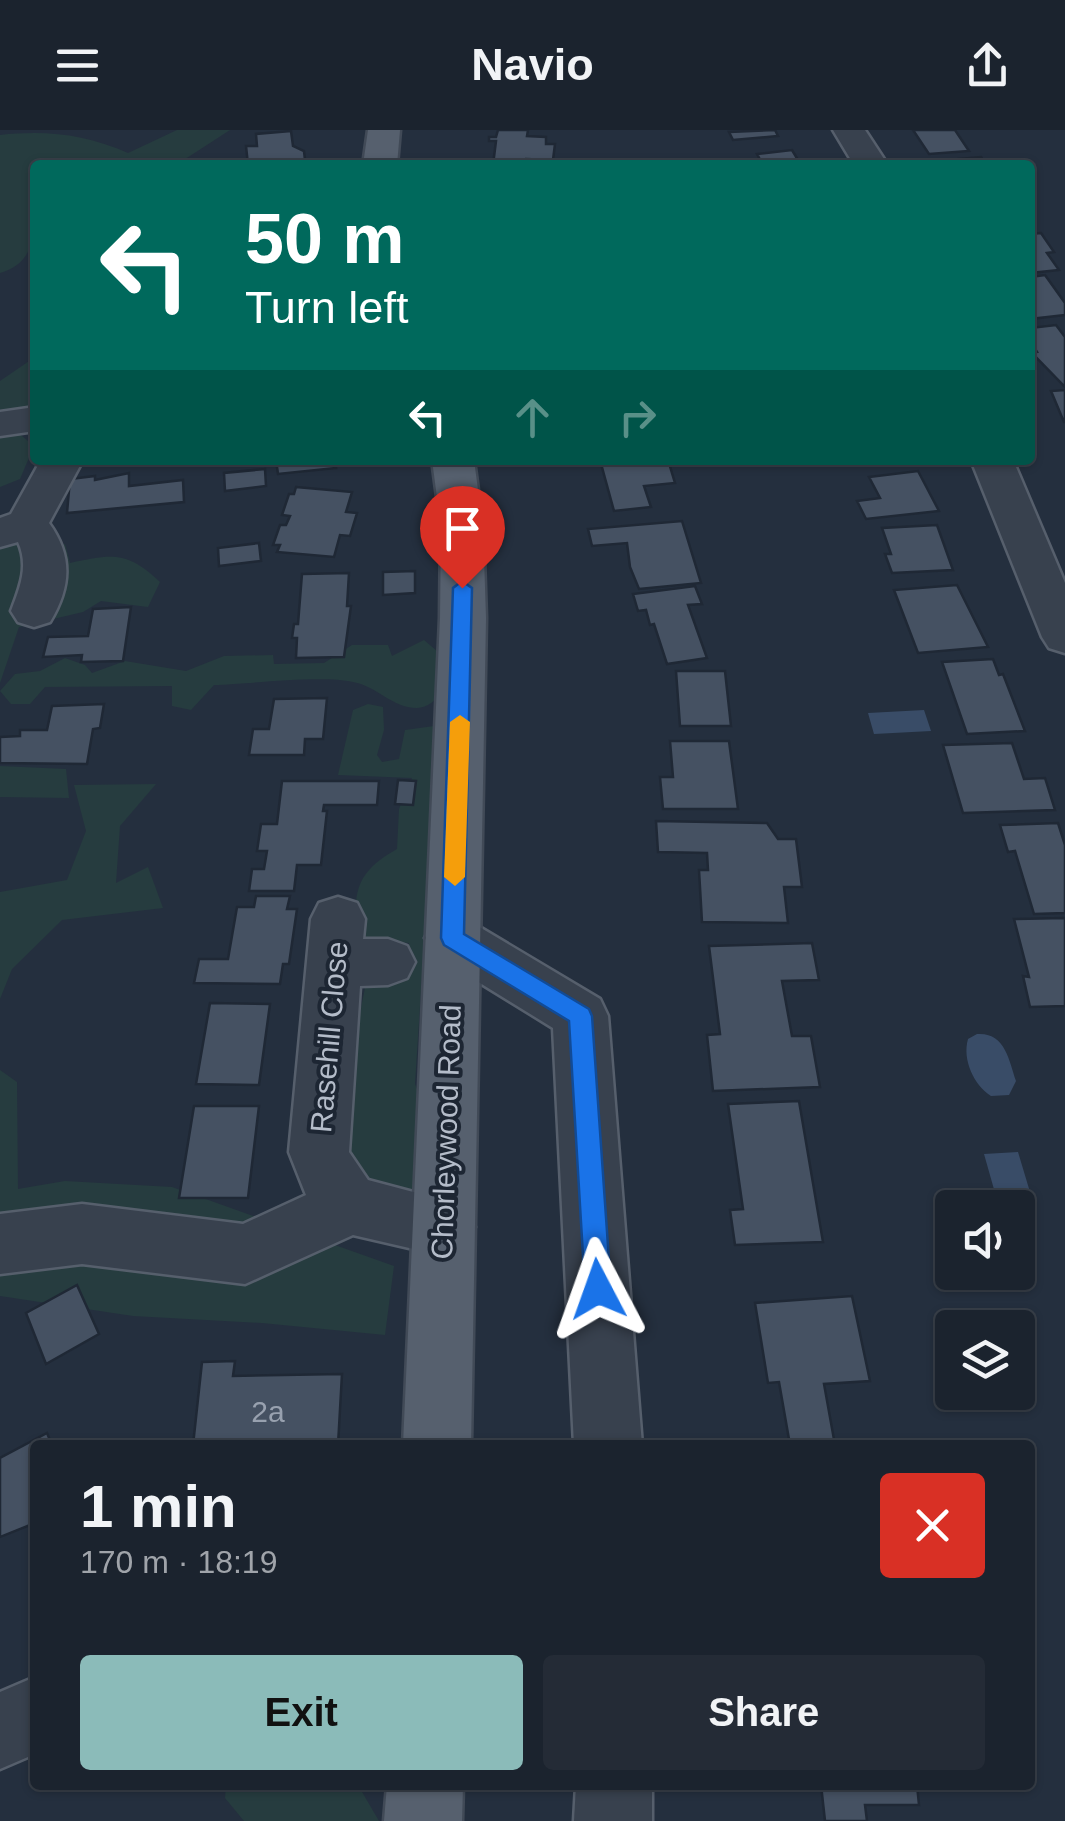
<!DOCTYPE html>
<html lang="en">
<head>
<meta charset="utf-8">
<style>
  :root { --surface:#1b232e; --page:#242b36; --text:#f1f3f6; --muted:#a0a4aa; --line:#39404a; --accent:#8bbbb9 }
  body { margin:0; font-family:Arial,sans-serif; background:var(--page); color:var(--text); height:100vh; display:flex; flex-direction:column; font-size:38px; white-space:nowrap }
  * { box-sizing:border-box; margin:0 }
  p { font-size:32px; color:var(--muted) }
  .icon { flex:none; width:55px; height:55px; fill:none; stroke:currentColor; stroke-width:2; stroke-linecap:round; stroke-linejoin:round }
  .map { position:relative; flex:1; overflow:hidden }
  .sheet { position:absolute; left:30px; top:1310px; width:1005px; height:350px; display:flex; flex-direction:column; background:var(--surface); border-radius:10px; box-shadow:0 2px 8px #0004,0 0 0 2px var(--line) }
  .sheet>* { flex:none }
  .banner { position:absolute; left:30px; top:30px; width:1005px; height:305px; border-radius:10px; box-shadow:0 2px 8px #0004,0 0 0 2px var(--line); background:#00695c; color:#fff; overflow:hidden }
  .fabs { position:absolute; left:935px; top:1060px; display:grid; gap:20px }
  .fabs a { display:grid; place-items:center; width:100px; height:100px; border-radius:10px; background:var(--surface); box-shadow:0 2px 8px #0004,0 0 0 2px var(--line); font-size:50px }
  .pin { position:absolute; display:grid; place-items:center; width:85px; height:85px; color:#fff; margin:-102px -42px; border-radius:50% 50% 50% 0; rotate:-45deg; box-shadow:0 0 10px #0007 }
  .pin .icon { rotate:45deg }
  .me { position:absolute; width:110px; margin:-55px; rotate:356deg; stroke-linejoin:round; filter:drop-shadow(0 0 8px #0008) }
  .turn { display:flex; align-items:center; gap:35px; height:210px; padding:0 50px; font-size:45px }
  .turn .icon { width:130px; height:130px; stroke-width:2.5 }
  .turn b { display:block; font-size:70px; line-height:85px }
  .lanes { display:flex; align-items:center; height:95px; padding:0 50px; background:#0003; justify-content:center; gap:50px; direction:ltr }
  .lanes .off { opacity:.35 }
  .round { display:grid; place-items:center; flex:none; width:105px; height:105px; border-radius:10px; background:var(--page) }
  .summary { display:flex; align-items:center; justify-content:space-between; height:170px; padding:0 50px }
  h1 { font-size:60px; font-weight:700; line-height:75px }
  .primary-button { display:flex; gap:20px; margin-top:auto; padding:20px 50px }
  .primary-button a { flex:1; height:115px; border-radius:10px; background:var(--accent); color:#111; font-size:40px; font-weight:700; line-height:115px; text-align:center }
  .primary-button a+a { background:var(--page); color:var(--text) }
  header { display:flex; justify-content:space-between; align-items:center; height:130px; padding:0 50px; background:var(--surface); font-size:45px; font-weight:700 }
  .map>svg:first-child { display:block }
  .green { fill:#263c3f }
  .water { fill:#394c67 }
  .building { fill:#455162; stroke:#1f2835; stroke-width:2.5 }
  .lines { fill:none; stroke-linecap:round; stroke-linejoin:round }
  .minor-casing { stroke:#565f6c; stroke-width:5 }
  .major-casing { stroke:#414a57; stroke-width:5 }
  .minor { fill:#38414e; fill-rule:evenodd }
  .major { fill:#56606e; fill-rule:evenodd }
  .route { fill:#1a73e8; stroke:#114b97; stroke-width:2.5 }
  .slow { fill:#f59e0b }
  .labels { text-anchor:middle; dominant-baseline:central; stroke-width:8; stroke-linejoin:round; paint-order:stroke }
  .street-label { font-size:30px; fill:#b4bcc9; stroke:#1d2633 }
  .near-number-label { font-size:30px; fill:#98a1af }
</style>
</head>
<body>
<header><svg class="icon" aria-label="menu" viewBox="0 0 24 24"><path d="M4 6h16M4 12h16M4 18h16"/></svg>Navio<svg class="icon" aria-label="share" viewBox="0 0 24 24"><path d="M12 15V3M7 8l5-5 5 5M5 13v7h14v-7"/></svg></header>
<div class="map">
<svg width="1065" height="1691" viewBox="0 0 1065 1691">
  <rect width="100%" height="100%" fill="#242f3e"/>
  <g class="green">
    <path d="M177 0H230L176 35H35C35 75 47 130 0 143V5C46 0 85 4 128 23Z"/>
    <polygon points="35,227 35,293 10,296 34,316 20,349 0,357 0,251"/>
    <path d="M0 407H24L32 422 65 414 70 433C113 424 127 421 160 452L148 477 101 471 83 482 19 497 0 553Z"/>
    <path d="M424 510 451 533C448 551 439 577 417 578 392 578 377 556 353 552 320 545 251 554 214 555L191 580 172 576V556L45 557 30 574H11L0 561 15 544 40 541 65 528 85 535 92 543 125 531 186 541 224 526 273 525 274 534 324 533 352 515H388L392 526Z"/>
    <path d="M368 574 383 577 384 600 377 625 382 632 399 629 405 600 434 596 448 608 433 675 415 954 431 993 433 1044 408 1074 367 1098 308 924 355 907 365 858 407 849 409 813 356 808C354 763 354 743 397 719L399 679 412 648 338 645 353 580Z"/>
    <polygon points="0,636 66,639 69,668 0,667"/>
    <polygon points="156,654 120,696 116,753 148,737 163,778 62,790 12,839 0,869 0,903 0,762 67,750 86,701 74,655"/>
    <polygon points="0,940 17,952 18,1059 65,1051 172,1057 394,1136 385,1205 262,1193 133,1186 0,1166"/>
    <polygon points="226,1655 358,1655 379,1691 244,1691 225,1668"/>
  </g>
  <g class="water">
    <polygon points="924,580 931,601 874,604 868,583"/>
    <path d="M977 904C1005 902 1009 930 1016 951L1009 965 991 966C974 955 962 930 968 909Z"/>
    <polygon points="1018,1022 1036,1082 1018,1083 1018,1078 999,1077 984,1024"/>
  </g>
  <g class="building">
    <polygon points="498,0 528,0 527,6 546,7 546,14 555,14 553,30 526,29 525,35 493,35 496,11 489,11 489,7 496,7"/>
    <polygon points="775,0 778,6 733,10 729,2"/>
    <polygon points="913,0 955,0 969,21 929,24"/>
    <polygon points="291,1 293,16 304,21 305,30 298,35 248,35 246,16 257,16 256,4"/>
    <polygon points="792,20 801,35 763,35 757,24"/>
    <polygon points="981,27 986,35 938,35 936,31"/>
    <polygon points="1041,103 1054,122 1047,123 1059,140 1030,143 1030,104"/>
    <polygon points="1045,145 1065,173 1065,185 1030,189 1030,147"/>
    <polygon points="1056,195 1065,207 1065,257 1032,223 1037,222 1030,211 1030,198"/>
    <polygon points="1065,260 1065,292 1064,292 1051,261"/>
    <polygon points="276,330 335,330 336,338 278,344"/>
    <polygon points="600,330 668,330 675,353 644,356 651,377 614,381"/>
    <polygon points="265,339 266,356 225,361 224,343"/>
    <polygon points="918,341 939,381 866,389 857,371 880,368 869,347"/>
    <polygon points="129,343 129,356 183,350 184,372 67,383 70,349 95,346 95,350"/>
    <polygon points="296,357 352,362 346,382 357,383 350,406 340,405 334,427 277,422 280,415 273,415 280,395 286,395 290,386 282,385 289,364 294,364"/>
    <polygon points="682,391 701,453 639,459 630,437 627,413 592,416 588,399"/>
    <polygon points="937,395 953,440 892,443 885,424 891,424 882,398"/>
    <polygon points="259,413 261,431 219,436 218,418"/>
    <polygon points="415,441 415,463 383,465 383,442"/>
    <polygon points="349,443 347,476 351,476 344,527 296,528 297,508 292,508 294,494 298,494 302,444"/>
    <polygon points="957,455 988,517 918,523 894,460"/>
    <polygon points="695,456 702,474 688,475 707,528 667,534 654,494 650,495 646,480 638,481 633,464"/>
    <polygon points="131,477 123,531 81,532 82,525 43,527 48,507 88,506 93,479"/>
    <polygon points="993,529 999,545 1003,544 1025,601 967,604 942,532"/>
    <polygon points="676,541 725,541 731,596 680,596"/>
    <polygon points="327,568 323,609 305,609 304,625 249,625 253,599 269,599 274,569"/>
    <polygon points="104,574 100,598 93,599 87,634 0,633 0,607 20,606 20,600 47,600 52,576"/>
    <polygon points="670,611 729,611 738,679 663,679 660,647 673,647"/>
    <polygon points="1012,613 1024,649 1045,648 1055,680 963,683 943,615"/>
    <polygon points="398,650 416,651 413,675 395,674"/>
    <polygon points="282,651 379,651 377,675 324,675 323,681 327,681 321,735 297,735 294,761 249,761 252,739 264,739 267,721 257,721 261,694 277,694"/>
    <polygon points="656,691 767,693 778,709 796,709 802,757 784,757 788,793 702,792 699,740 708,740 707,723 658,722"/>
    <polygon points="1058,693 1065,715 1065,783 1034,784 1015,721 1008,722 1000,695"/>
    <polygon points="256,766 290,766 287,779 297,779 289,834 283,834 280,854 194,853 199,829 228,829 237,777 254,777"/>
    <polygon points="1065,788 1065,876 1030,877 1023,846 1029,847 1014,789"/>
    <polygon points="812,813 819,850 782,851 792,906 811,906 820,957 713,961 707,905 720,904 709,816"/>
    <polygon points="210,873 270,874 259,955 196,954"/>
    <polygon points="799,971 823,1112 735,1115 730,1080 743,1079 728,974"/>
    <polygon points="194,976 259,976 248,1068 179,1068"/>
    <polygon points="77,1155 99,1204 46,1234 26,1183"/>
    <polygon points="852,1166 870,1251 824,1254 835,1315 790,1315 779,1252 768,1253 755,1173"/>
    <polygon points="235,1231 233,1246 342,1244 338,1315 193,1315 202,1232"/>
    <polygon points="47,1303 52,1315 35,1315 35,1393 0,1407 0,1328"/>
    <polygon points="821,1655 917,1655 919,1675 865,1675 867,1691 825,1691"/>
  </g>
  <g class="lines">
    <defs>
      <g id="minor">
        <polygon points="833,0 865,0 888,35 854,35"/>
        <polygon points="35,277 35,301 0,306 0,282"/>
        <path d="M41 330H83L49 393C73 426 71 457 50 492L34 497 18 492 11 481C20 457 29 436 18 412L0 417V388L11 384Z"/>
        <polygon points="971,330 1013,330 1065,453 1065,523 1049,518 1042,507"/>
        <polygon points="338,767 357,773 365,789 363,809 388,809 407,816 415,832 407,848 388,855 360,856 349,1022 368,1050 466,1076 475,1097 466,1118 444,1126 353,1105 245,1154 82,1134 0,1144 0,1084 82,1074 243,1094 306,1065 289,1022 311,789 319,773"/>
        <polygon points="452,786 471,792 600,869 608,886 642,1315 574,1315 553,898 433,824 425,808 433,792"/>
        <polygon points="35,1547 35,1624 0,1639 0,1562"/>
        <polygon points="576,1655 652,1655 652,1691 574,1691"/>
      </g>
      <g id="major">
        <polygon points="368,0 400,0 397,35 363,35"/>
        <polygon points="432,330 474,330 483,397 486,488 471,1315 403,1315 440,488 441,397"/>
        <polygon points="387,1655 463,1655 462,1691 384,1691"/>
      </g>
    </defs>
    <use href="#minor" class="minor-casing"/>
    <use href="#major" class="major-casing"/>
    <use href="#minor" class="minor"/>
    <use href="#major" class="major"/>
  </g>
  <polygon class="route" points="462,451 472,458 464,804 589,879 592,886 611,1159 607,1168 598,1172 589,1168 585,1159 569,891 444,815 441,808 453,458"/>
  <polygon class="slow" points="460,585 470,592 465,747 455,756 444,747 450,592"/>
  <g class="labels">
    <g class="street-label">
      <text transform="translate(329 907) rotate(-85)">Rasehill Close</text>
      <text transform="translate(446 1002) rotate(-88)">Chorleywood Road</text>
    </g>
    <g class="near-number-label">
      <text x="268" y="1281">2a</text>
    </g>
  </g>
</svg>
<div class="fabs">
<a><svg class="icon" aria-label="sound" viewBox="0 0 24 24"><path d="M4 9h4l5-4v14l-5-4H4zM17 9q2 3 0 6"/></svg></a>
<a><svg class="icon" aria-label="layers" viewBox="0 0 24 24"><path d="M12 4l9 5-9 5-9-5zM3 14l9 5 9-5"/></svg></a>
</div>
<div class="pin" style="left:462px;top:458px;background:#d93025"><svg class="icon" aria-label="arrive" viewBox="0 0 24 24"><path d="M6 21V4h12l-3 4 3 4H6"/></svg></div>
<svg class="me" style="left:598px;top:1159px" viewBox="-20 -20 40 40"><path d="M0-17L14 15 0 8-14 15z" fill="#1a73e8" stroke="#fff" stroke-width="4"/></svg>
<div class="banner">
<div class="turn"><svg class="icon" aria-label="left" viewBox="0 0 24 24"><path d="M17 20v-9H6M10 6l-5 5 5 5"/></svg><div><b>50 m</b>Turn left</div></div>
<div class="lanes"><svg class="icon" aria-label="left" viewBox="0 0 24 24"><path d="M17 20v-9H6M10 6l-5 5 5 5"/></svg><svg class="icon off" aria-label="ahead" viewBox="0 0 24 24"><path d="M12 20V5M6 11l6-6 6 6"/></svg><svg class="icon off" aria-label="right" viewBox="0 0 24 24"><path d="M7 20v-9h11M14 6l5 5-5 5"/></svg></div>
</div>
<section class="sheet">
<div class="summary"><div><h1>1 min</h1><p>170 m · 18:19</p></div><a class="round" style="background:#d93025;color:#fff"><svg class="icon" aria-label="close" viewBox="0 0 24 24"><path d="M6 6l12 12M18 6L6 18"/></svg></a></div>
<div class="primary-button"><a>Exit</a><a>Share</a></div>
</section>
</div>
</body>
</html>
